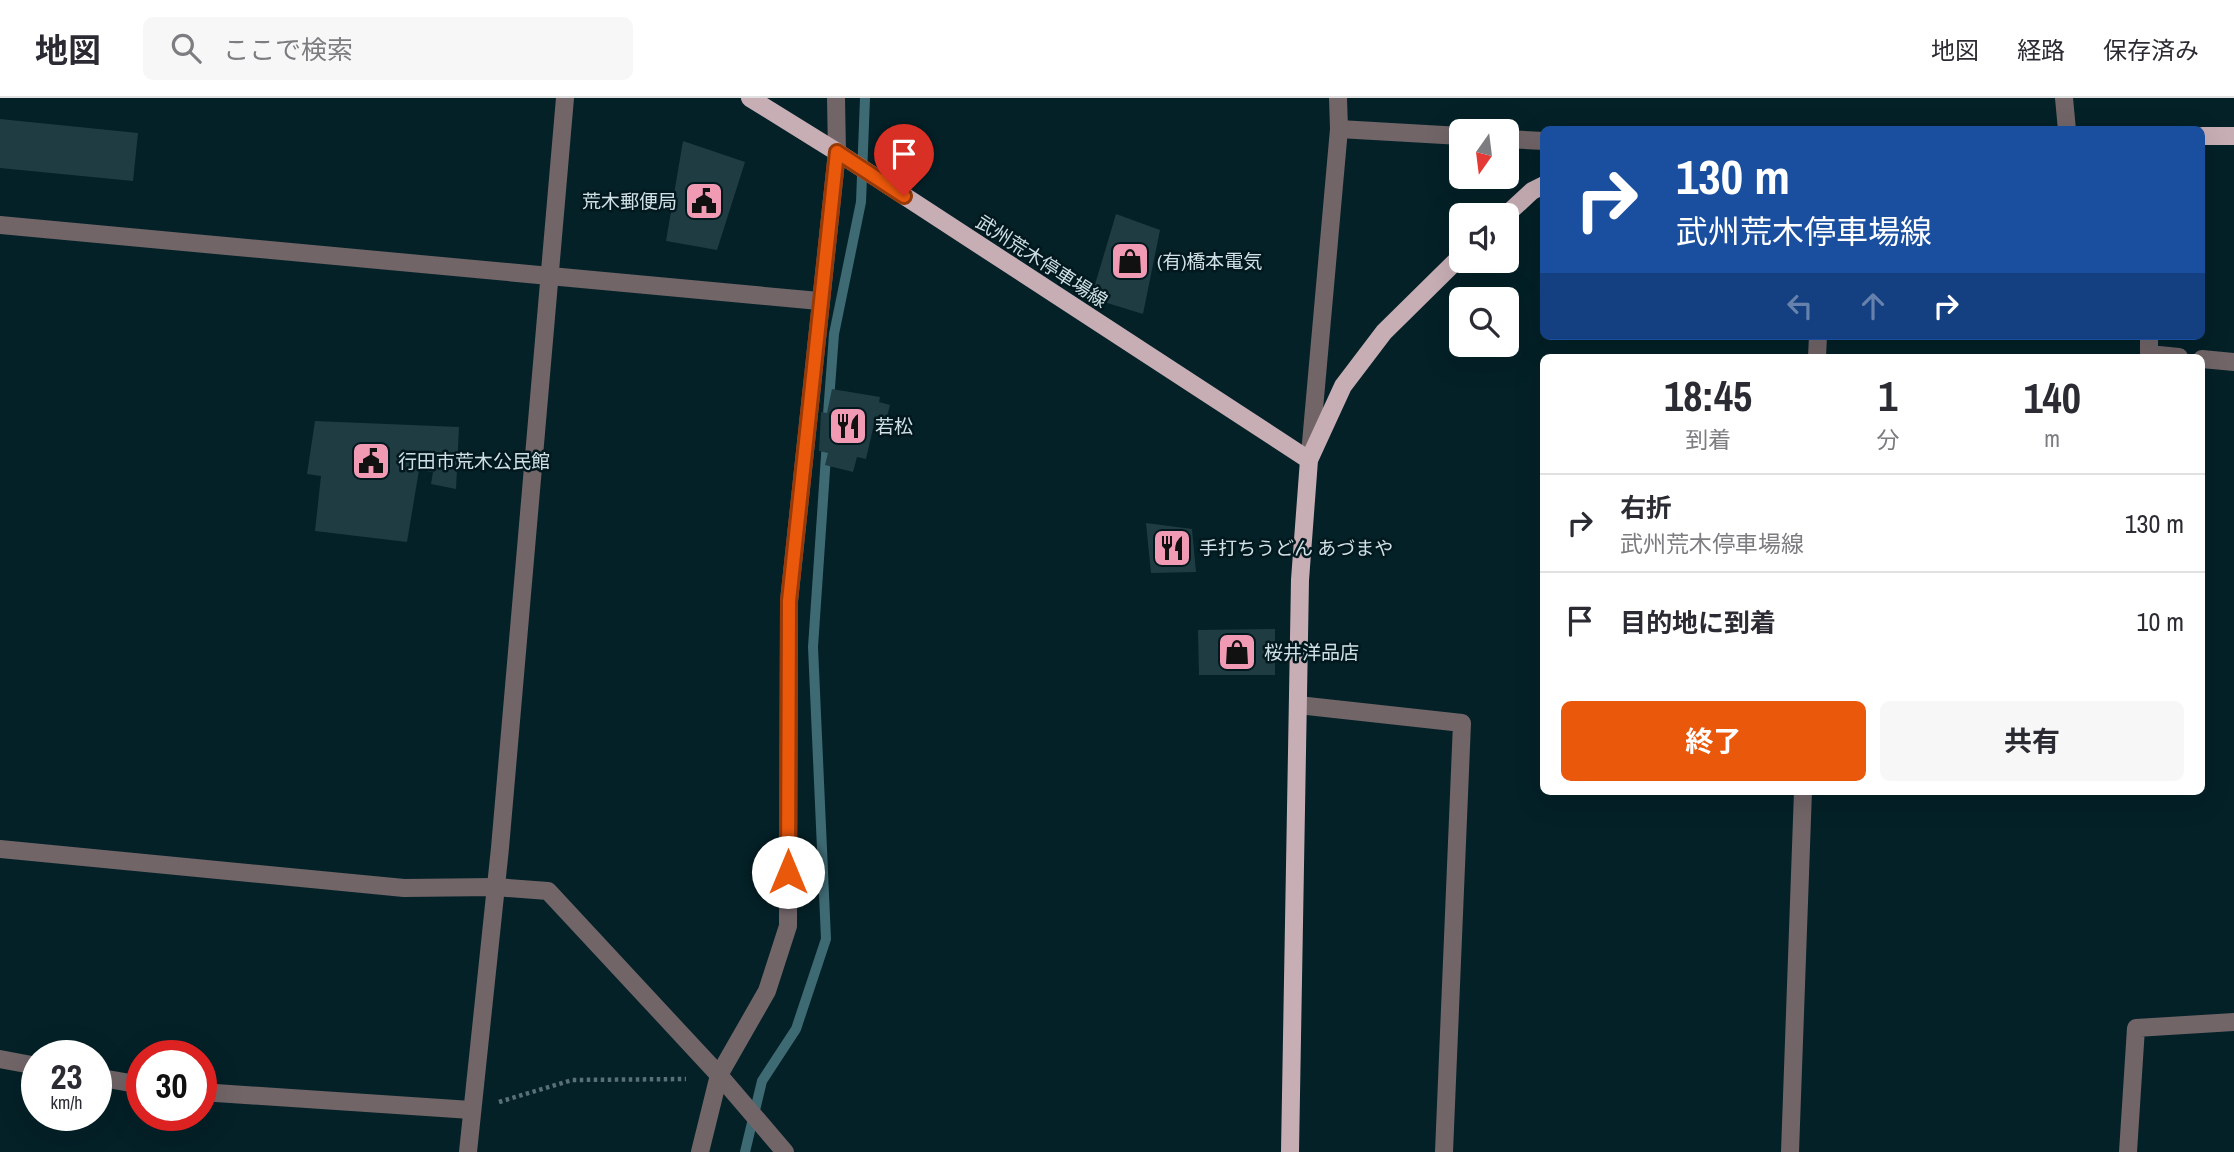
<!DOCTYPE html>
<html lang="ja">
<head>
<meta charset="utf-8">
<style>
  :root { --surface:#fff; --page:#f7f7f7; --text:#2b2b33; --muted:#7c7c81; --line:#e1e1e2; --accent:#ea580c }
  body { margin:0; font-family:"Archivo Narrow","Noto Sans JP",sans-serif; background:var(--page); color:var(--text); height:100vh; display:flex; flex-direction:column; font-size:26px; white-space:nowrap }
  * { box-sizing:border-box; margin:0 }
  p { font-size:23px; color:var(--muted) }
  .icon { flex:none; width:38px; height:38px; fill:none; stroke:currentColor; stroke-width:2; stroke-linecap:round; stroke-linejoin:round }
  .map { position:relative; flex:1; overflow:hidden }
  .drawer { position:absolute; left:1540px; top:256px; width:665px; height:441px; display:flex; flex-direction:column; background:var(--surface); border-radius:10px; box-shadow:0 7px 28px #0002 }
  .drawer>* { flex:none }
  .banner { position:absolute; left:1540px; top:28px; width:665px; height:214px; border-radius:10px; box-shadow:0 7px 28px #0002; background:#1a4fa0; color:#fff; overflow:hidden }
  .needle { width:46px; rotate:194deg }
  .fabs { position:absolute; left:1449px; top:21px; display:grid; gap:14px }
  .fabs a { display:grid; place-items:center; width:70px; height:70px; border-radius:10px; background:var(--surface); box-shadow:0 7px 28px #0002; font-size:35px }
  .speed { position:absolute; left:21px; top:942px; display:flex; gap:14px; font-size:35px; font-weight:700; text-align:center }
  .speed>* { display:grid; place-content:center; width:91px; height:91px; border-radius:50%; background:var(--surface); box-shadow:0 7px 28px #0002; line-height:1 }
  .speed small { font-size:18px; font-weight:400 }
  .speed .limit { border:10px solid #d22; background:#fff; color:#111 }
  .pin { position:absolute; display:grid; place-items:center; width:60px; height:60px; color:#fff; margin:-72px -30px; border-radius:50% 50% 50% 0; rotate:-45deg; box-shadow:0 0 7px #0007 }
  .pin .icon { rotate:45deg }
  .me { position:absolute; width:77px; margin:-38px; rotate:0deg; stroke-linejoin:round; filter:drop-shadow(0 0 5px #0008) }
  .turn { display:flex; align-items:center; gap:24px; height:147px; padding:0 21px; font-size:32px }
  .turn .icon { width:91px; height:91px; stroke-width:2.5 }
  .turn b { display:block; font-size:49px; line-height:60px }
  .lanes { display:flex; align-items:center; height:66px; padding:0 21px; background:#0003; justify-content:center; gap:35px; direction:ltr }
  .lanes .off { opacity:.35 }
  .eta { display:flex; justify-content:space-evenly; align-items:center; height:119px; text-align:center }
  .eta b { font-size:42px; font-weight:700; line-height:49px }
  .primary-button { display:flex; gap:14px; margin-top:auto; padding:14px 21px }
  .primary-button a { flex:1; height:80px; border-radius:10px; background:var(--accent); color:#fff; font-size:28px; font-weight:700; line-height:80px; text-align:center }
  .primary-button a+a { background:var(--page); color:var(--text) }
  ul { padding:0; list-style:none }
  li { display:flex; align-items:center; gap:21px; height:98px; padding:0 21px; border-top:2px solid var(--line) }
  li div { flex:1 }
  li b { display:block; font-size:26px }
  li em { font-style:normal }
  header { display:flex; align-items:center; gap:42px; box-sizing:border-box; height:98px; padding:0 35px; background:var(--surface); border-bottom:2px solid var(--line) }
  header strong { font-size:33px }
  nav { display:flex; gap:38px; margin-inline-start:auto; font-size:24px }
  .search { width:490px; height:63px; background:var(--page); display:flex; align-items:center; gap:18px; box-sizing:border-box; padding:0 24px; border-radius:10px; color:var(--muted); font-size:26px }
  .map>svg:first-child { display:block }
  .lines { fill:none; stroke-linecap:round; stroke-linejoin:round }
  .stream { stroke:#3e6a74; stroke-width:10 }
  .building { fill:#1f3c42 }
  .path { stroke:#597076; stroke-width:4.5; stroke-dasharray:3.5 3.5; stroke-linecap:butt }
  .minor { stroke:#716568; stroke-width:18 }
  .major { stroke:#c7aeb5; stroke-width:18 }
  .route-casing { stroke:#983908; stroke-width:18 }
  .route { stroke:#ea580c; stroke-width:12 }
  .labels { text-anchor:middle; dominant-baseline:central; stroke-width:5; stroke-linejoin:round; paint-order:stroke }
  .poi-label { font-size:19px; fill:#d0e0e4; stroke:#00181e; text-anchor:start }
  .street-label { font-size:19px; fill:#d0e0e4; stroke:#00181e }
</style>
</head>
<body>
<header>
<strong>地図</strong>
<div class="search"><svg class="icon" aria-label="search" viewBox="0 0 24 24"><circle cx="10" cy="10" r="6"/><path d="M15 15l6 6"/></svg>ここで検索</div>
<nav><a>地図</a><a>経路</a><a>保存済み</a></nav>
</header>
<div class="map">
<svg width="2234" height="1054" viewBox="0 0 2234 1054">
  <rect width="100%" height="100%" fill="#042127"/>
  <g class="lines">
    <g class="stream">
      <polyline points="828,316 834,236 861,104 865,0"/>
      <polyline points="745,1054 762,983 796,931 826,841 813,549 827,343"/>
    </g>
  </g>
  <g class="building">
    <polygon points="0,21 138,35 133,83 0,70"/>
    <polygon points="683,43 745,64 717,152 666,143"/>
    <polygon points="1116,116 1160,132 1143,216 1091,200"/>
    <polygon points="832,291 880,299 879,304 890,307 884,330 874,326 866,361 857,359 853,374 825,367 828,355 819,353 821,314 827,315"/>
    <polygon points="315,323 459,329 456,391 431,386 433,374 419,372 407,444 315,433 321,378 307,376"/>
    <polygon points="1146,425 1192,431 1196,474 1151,475"/>
    <polygon points="1275,531 1275,577 1199,577 1198,532"/>
  </g>
  <g class="lines">
    <polyline class="path" points="499,1004 572,982 686,981"/>
    <g class="minor">
      <polyline points="2064,0 2067,32"/>
      <polyline points="1339,31 1461,38"/>
      <polyline points="1507,41 1544,43"/>
      <polyline points="0,127 819,203"/>
      <polyline points="2149,238 2149,256 2179,259"/>
      <polyline points="1817,259 1818,238"/>
      <polyline points="2202,261 2234,264"/>
      <polyline points="1310,356 1339,31 1338,0"/>
      <polyline points="1298,607 1462,625 1444,1054"/>
      <polyline points="0,751 404,790 495,789 548,793 719,977 785,1054"/>
      <polyline points="0,961 37,968"/>
      <polyline points="96,979 142,987"/>
      <polyline points="201,994 471,1012"/>
      <polyline points="468,1054 500,750 565,0"/>
      <polyline points="700,1054 719,977 767,893 788,828 789,503 837,54 836,0"/>
      <polyline points="1790,1054 1803,693"/>
      <polyline points="2128,1054 2136,930 2234,924"/>
    </g>
    <g class="major">
      <polyline points="750,0 837,54 1309,362"/>
      <polyline points="2202,38 2234,38"/>
      <polyline points="1506,117 1532,93 1544,87"/>
      <polyline points="1290,1054 1300,482 1309,362 1343,288 1384,234 1461,158"/>
    </g>
  </g>
  <g class="lines">
    <defs>
      <polyline id="route" points="788,774 789,503 837,54 904,98"/>
    </defs>
    <use href="#route" class="route-casing"/>
    <use href="#route" class="route"/>
  </g>
  <defs>
    <symbol id="civic-square" viewBox="-11 -11 22 22"><rect x="-9" y="-9" width="18" height="18" rx="4" fill="#f09ab4" stroke="#00181e"/><path d="M-.6-6.5H3V-4.5H.6V-3L4-1V1h2V6H-6V1h2V-1L-.6-3ZM-1.2 2.5V6h2.4V2.5Z" fill="#111"/></symbol>
    <symbol id="shop-square" viewBox="-11 -11 22 22"><rect x="-9" y="-9" width="18" height="18" rx="4" fill="#f09ab4" stroke="#00181e"/><path d="M-5-2.5h2.3a2.7 3.5 0 0 1 5.4 0H5L5.5 6h-11ZM-1.5-2.5h3a1.5 2.3 0 0 0-3 0Z" fill="#111"/></symbol>
    <symbol id="restaurant-square" viewBox="-11 -11 22 22"><rect x="-9" y="-9" width="18" height="18" rx="4" fill="#f09ab4" stroke="#00181e"/><path d="M-5-6h1v4h1v-4h1v4h1v-4h1v5L-1.5 .5V6h-2V.5L-5-1ZM5-6V6H3V1.5H1.5Q1.5-4 5-6Z" fill="#111"/></symbol>
  </defs>
  <g fill-rule="evenodd">
    <use href="#civic-square" x="682" y="81" width="44" height="44"/>
    <use href="#shop-square" x="1108" y="141" width="44" height="44"/>
    <use href="#restaurant-square" x="826" y="306" width="44" height="44"/>
    <use href="#civic-square" x="349" y="341" width="44" height="44"/>
    <use href="#restaurant-square" x="1150" y="428" width="44" height="44"/>
    <use href="#shop-square" x="1215" y="532" width="44" height="44"/>
  </g>
  <g class="labels">
    <g class="poi-label">
      <text x="677" y="103" text-anchor="end">荒木郵便局</text>
      <text x="1157" y="163">(有)橋本電気</text>
      <text x="875" y="328">若松</text>
      <text x="398" y="363">行田市荒木公民館</text>
      <text x="1199" y="450">手打ちうどん あづまや</text>
      <text x="1264" y="554">桜井洋品店</text>
    </g>
    <g class="street-label">
      <text transform="translate(1042 163) rotate(33)">武州荒木停車場線</text>
    </g>
  </g>
</svg>
<div class="fabs">
<a><svg class="needle" viewBox="-14 -14 28 28"><path d="M0-13l5 13h-10z" fill="#e53935"/><path d="M0 13l5-13h-10z" fill="#7c7c81"/></svg></a>
<a><svg class="icon" aria-label="sound" viewBox="0 0 24 24"><path d="M4 9h4l5-4v14l-5-4H4zM17 9q2 3 0 6"/></svg></a>
<a><svg class="icon" aria-label="search" viewBox="0 0 24 24"><circle cx="10" cy="10" r="6"/><path d="M15 15l6 6"/></svg></a>
</div>
<div class="speed"><div>23<small>km/h</small></div><div class="limit">30</div></div>
<div class="pin" style="left:904px;top:98px;background:#d93025"><svg class="icon" aria-label="arrive" viewBox="0 0 24 24"><path d="M6 21V4h12l-3 4 3 4H6"/></svg></div>
<svg class="me" style="left:788px;top:774px" viewBox="-20 -20 40 40"><circle r="19" fill="#fff"/><path d="M0-13L10 11 0 6-10 11z" fill="#ea580c"/></svg>
<div class="banner">
<div class="turn"><svg class="icon" aria-label="right" viewBox="0 0 24 24"><path d="M7 20v-9h11M14 6l5 5-5 5"/></svg><div><b>130 m</b>武州荒木停車場線</div></div>
<div class="lanes"><svg class="icon off" aria-label="left" viewBox="0 0 24 24"><path d="M17 20v-9H6M10 6l-5 5 5 5"/></svg><svg class="icon off" aria-label="ahead" viewBox="0 0 24 24"><path d="M12 20V5M6 11l6-6 6 6"/></svg><svg class="icon" aria-label="right" viewBox="0 0 24 24"><path d="M7 20v-9h11M14 6l5 5-5 5"/></svg></div>
</div>
<section class="drawer">
<div class="eta">
<div><b>18:45</b><p>到着</p></div>
<div><b>1</b><p>分</p></div>
<div><b>140</b><p>m</p></div>
</div>
<ul>
<li><svg class="icon" aria-label="right" viewBox="0 0 24 24"><path d="M7 20v-9h11M14 6l5 5-5 5"/></svg><div><b>右折</b><p>武州荒木停車場線</p></div><em>130 m</em></li>
<li><svg class="icon" aria-label="arrive" viewBox="0 0 24 24"><path d="M6 21V4h12l-3 4 3 4H6"/></svg><div><b>目的地に到着</b></div><em>10 m</em></li>
</ul>
<div class="primary-button"><a>終了</a><a>共有</a></div>
</section>
</div>
</body>
</html>
